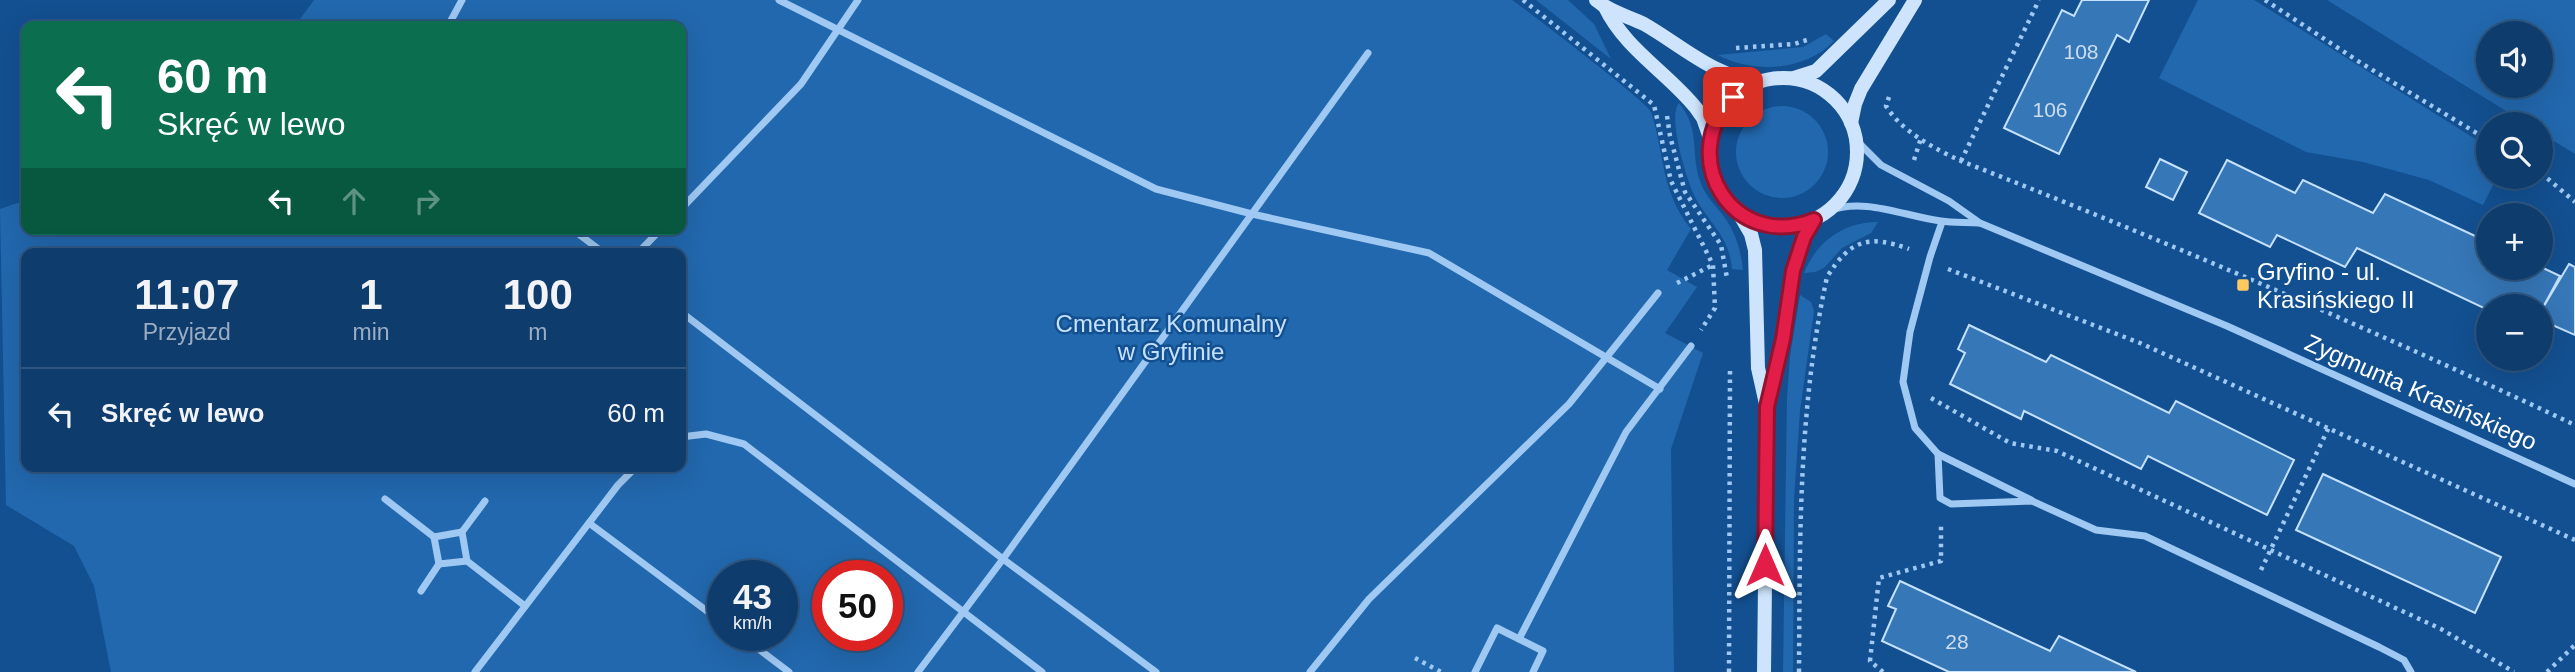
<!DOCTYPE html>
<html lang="pl">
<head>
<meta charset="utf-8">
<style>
  :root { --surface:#0e3c6d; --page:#174372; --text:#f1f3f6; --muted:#9badc2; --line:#2e5680 }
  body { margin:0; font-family:Arial,sans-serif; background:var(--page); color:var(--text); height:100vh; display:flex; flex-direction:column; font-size:26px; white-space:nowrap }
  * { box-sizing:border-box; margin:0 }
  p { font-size:23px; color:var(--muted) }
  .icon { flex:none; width:38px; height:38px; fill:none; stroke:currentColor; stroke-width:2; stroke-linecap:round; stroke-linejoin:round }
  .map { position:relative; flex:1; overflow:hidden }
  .details { position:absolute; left:21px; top:248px; width:665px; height:224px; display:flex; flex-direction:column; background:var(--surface); border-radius:14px; box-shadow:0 7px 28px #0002,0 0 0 2px var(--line) }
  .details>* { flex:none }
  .guide { position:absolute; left:21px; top:21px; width:665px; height:214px; border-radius:14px; box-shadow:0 7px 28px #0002,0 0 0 2px var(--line); background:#0b6e4f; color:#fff; overflow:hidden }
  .controls { position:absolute; left:2476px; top:21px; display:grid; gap:14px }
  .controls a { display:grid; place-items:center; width:77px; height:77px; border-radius:50%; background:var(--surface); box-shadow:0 7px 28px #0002,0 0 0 2px var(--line); font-size:35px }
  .speed { position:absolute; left:707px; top:560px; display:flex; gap:14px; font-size:35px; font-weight:700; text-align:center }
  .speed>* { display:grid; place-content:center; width:91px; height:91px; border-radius:50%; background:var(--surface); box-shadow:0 7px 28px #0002,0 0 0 2px var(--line); line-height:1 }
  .speed small { font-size:18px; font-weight:400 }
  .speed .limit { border:10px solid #d22; background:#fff; color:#111 }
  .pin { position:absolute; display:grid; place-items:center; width:60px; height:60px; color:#fff; margin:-30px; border-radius:14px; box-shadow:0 4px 10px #0006 }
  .me { position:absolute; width:77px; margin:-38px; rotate:0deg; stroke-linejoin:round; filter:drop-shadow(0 0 5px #0008) }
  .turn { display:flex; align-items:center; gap:24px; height:147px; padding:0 21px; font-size:32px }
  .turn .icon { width:91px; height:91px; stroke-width:2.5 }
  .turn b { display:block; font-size:49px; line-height:60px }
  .lanes { display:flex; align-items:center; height:66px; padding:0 21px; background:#0003; justify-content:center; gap:35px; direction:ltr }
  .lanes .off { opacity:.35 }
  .eta { display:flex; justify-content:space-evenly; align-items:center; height:119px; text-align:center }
  .eta b { font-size:42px; font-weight:700; line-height:49px }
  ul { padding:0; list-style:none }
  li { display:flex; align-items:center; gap:21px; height:91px; padding:0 21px; border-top:2px solid var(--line) }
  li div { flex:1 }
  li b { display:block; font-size:26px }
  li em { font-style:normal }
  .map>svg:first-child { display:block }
  .green { fill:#2268ae; fill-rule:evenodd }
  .building { fill:#3677b8; stroke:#c6e1fd; stroke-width:2 }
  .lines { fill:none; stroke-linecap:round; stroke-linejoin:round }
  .path { stroke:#9fc8f2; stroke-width:4.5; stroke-dasharray:3.5 5; stroke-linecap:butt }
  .street { stroke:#9fc8f2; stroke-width:7 }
  .secondary { stroke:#cde4fc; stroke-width:14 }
  .route-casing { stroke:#92132f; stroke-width:18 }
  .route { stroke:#e11d48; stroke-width:12 }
  .poi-dot { fill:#ffc95f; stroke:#135091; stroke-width:2.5 }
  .labels { text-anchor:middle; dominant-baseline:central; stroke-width:5; stroke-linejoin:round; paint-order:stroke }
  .number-label { font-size:21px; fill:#cddded }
  .poi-label { font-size:24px; fill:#fff; stroke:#135091; text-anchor:start }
  .park-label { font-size:24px; fill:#c6e1fd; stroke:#135091 }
  .street-label { font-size:24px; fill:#fff; stroke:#135091 }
</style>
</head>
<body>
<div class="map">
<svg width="2575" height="672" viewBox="0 0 2575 672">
  <rect width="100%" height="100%" fill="#135091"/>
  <g class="green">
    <path d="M314 0H1512C1529 12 1648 103 1651 112 1665 154 1660 191 1691 229L1667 270 1697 287 1665 333 1703 353 1671 449 1674 672H111L94 586 74 546 6 505 0 209 26 200V229H681V26H295ZM26 254H681V467H26ZM723 576H782V635H723ZM828 576H887V635H828Z"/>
    <polygon points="1536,0 1568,0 1594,24 1611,59"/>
    <polygon points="2198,0 2254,0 2488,147 2488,177 2497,177 2483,205 2429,180 2363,162 2306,152 2159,78"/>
    <path d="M2327 0H2575V154L2541 133V124H2527ZM2488 33H2541V86H2488Z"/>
    <path d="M1826 34 1834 41C1805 71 1755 74 1718 55L1803 47Z"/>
    <path d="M1679 103C1701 130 1690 152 1700 181 1705 196 1716 206 1725 218 1736 234 1741 251 1743 270L1732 269C1729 235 1710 225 1695 197 1687 181 1667 117 1679 103Z"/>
    <circle cx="1782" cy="152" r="46"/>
    <path d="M1878 222 1871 233 1842 248 1824 268 1815 272 1804 273C1817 241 1844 222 1878 222Z"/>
    <polygon points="1800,295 1811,302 1814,311 1800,411 1794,499 1793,672 1783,672 1787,398 1790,356"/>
  </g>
  <g class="building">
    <polygon points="2082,0 2149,0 2129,42 2117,35 2059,154 2004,128 2062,10 2074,16"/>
    <polygon points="2160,159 2187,172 2173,200 2146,187"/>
    <polygon points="2227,160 2295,193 2303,180 2373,213 2385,194 2488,242 2488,268 2541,267 2560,276 2541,311 2541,306 2488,306 2488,310 2357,248 2345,267 2277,235 2270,247 2199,213"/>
    <polygon points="2569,264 2575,267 2575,335 2541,320 2541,311"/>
    <polygon points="1969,325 2046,362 2051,355 2169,413 2176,401 2294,460 2267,515 2148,456 2141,469 2024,411 2021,419 1950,384 1965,353 1958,349"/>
    <polygon points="2323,474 2501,557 2475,613 2296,530"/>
    <polygon points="1900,581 2050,651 2059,636 2136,672 1949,672 1882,641 1896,609 1888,606"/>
  </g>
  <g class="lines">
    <g class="path">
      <polyline points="1523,0 1654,105 1671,181 1713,265 1715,308 1701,330"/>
      <polyline points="2265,0 2361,63 2488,140"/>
      <polyline points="1736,48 1794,44 1810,39"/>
      <path d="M1889 97 1886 106C1901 131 1935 149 1961 161 2168 242 2374 330 2575 425"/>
      <polyline points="1667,116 1670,136 1685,192 1721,245 1727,278"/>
      <polyline points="1914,160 1921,138"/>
      <polyline points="1961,161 2039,0"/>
      <polyline points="2541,173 2575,202"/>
      <polyline points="1948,269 2140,343 2575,540"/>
      <polyline points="1677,283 1713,265"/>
      <polyline points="1931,398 2010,443 2057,451 2441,629 2514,672"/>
      <polyline points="2261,570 2329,427"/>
      <polyline points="1415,658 1441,672"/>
      <polyline points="1729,672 1730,367"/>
      <path d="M1799 672C1800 538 1798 409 1827 277 1850 240 1868 234 1909 249"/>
      <polyline points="1883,672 1870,661 1879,578 1941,561 1941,524"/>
      <polyline points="2547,672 2575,645"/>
    </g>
    <g class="street">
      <polyline points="779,0 1156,189 1252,214 1429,253 1660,389"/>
      <polyline points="448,26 462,0"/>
      <polyline points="1856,140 1881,165 1949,201 1980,223 2227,326 2575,484"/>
      <polyline points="681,209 801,84 858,0"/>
      <path d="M1828 211C1865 197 1903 216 1941 221 1953 223 1967 222 1979 223"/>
      <polyline points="1942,222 1930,257 1910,332 1903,382 1915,428 1938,454 2031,500"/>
      <polyline points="572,229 605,254"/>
      <polyline points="637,254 661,229"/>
      <polyline points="681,312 1003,559 1156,672"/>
      <polyline points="681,437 706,434 744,444 1042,672"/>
      <polyline points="1938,454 1940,498 1951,504 2032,501 2096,530 2145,536 2379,647 2404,660 2411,672"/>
      <polyline points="385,499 434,537"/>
      <polyline points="589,523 723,623"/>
      <polyline points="462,532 485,501"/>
      <polyline points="467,561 439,564 434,537 462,532 467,561 525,606"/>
      <polyline points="421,591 439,564"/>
      <polyline points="740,635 789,672"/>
      <polyline points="1519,639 1626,432 1691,346"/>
      <polyline points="475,672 618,485 636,467"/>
      <polyline points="918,672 1003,559 1368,53"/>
      <polyline points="1310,672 1369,599 1569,404 1658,293"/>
      <polyline points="1475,672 1497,628 1543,651 1533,672"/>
    </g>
    <g class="secondary">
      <path d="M1596 0C1610 12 1628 16 1644 24 1681 45 1715 78 1759 81"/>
      <path d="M1605 7C1625 49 1668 73 1696 108L1703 118 1710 138"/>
      <circle cx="1783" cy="152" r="74"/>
      <polyline points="1794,78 1816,71 1889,0"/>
      <polyline points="1851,123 1855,104 1861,89 1915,0"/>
      <polyline points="1740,215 1751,234 1755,250 1758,368 1766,404"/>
      <polyline points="1764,672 1767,407 1783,339 1793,272 1804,237 1814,220"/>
    </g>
  </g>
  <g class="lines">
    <defs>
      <path id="route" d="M1733 97C1675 159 1734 252 1814 220L1804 237 1793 271 1783 339 1767 407 1765 565"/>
    </defs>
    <use href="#route" class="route-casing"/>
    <use href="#route" class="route"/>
  </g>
  <rect class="poi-dot" x="2236" y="278" width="14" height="14" rx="3.5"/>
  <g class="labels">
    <g class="number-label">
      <text x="2081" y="51">108</text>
      <text x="2050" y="109">106</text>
      <text x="1957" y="641">28</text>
    </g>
    <g class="poi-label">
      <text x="2257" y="271">Gryfino - ul.<tspan x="2257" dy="28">Krasińskiego II</tspan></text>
    </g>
    <g class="park-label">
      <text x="1171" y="323">Cmentarz Komunalny<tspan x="1171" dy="28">w Gryfinie</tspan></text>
    </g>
    <g class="street-label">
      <text transform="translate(2421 392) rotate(24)">Zygmunta Krasińskiego</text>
    </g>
  </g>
</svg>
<div class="controls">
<a><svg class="icon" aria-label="sound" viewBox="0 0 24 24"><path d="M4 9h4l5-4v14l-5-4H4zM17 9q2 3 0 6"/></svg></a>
<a><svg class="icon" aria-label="search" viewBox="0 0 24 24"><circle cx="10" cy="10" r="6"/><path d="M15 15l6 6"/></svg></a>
<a>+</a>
<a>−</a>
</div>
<div class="speed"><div>43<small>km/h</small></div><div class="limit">50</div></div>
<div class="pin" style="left:1733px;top:97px;background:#d93025"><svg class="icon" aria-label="arrive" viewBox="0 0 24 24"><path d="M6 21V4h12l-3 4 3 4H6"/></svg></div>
<svg class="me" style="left:1765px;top:565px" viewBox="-20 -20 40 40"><path d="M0-17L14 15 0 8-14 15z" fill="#e11d48" stroke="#fff" stroke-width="4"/></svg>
<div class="guide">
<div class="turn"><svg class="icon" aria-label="left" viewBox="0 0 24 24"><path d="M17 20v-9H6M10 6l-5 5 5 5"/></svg><div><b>60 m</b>Skręć w lewo</div></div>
<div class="lanes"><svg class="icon" aria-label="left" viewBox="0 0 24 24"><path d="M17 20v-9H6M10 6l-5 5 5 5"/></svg><svg class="icon off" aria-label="ahead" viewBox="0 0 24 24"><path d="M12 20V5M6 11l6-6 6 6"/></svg><svg class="icon off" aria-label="right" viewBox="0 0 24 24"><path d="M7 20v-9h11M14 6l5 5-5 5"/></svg></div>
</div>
<section class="details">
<div class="eta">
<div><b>11:07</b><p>Przyjazd</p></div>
<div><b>1</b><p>min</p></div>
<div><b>100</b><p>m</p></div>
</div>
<ul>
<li><svg class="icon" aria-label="left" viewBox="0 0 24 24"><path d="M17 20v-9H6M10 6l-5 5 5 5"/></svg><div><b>Skręć w lewo</b></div><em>60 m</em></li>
</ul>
</section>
</div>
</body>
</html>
